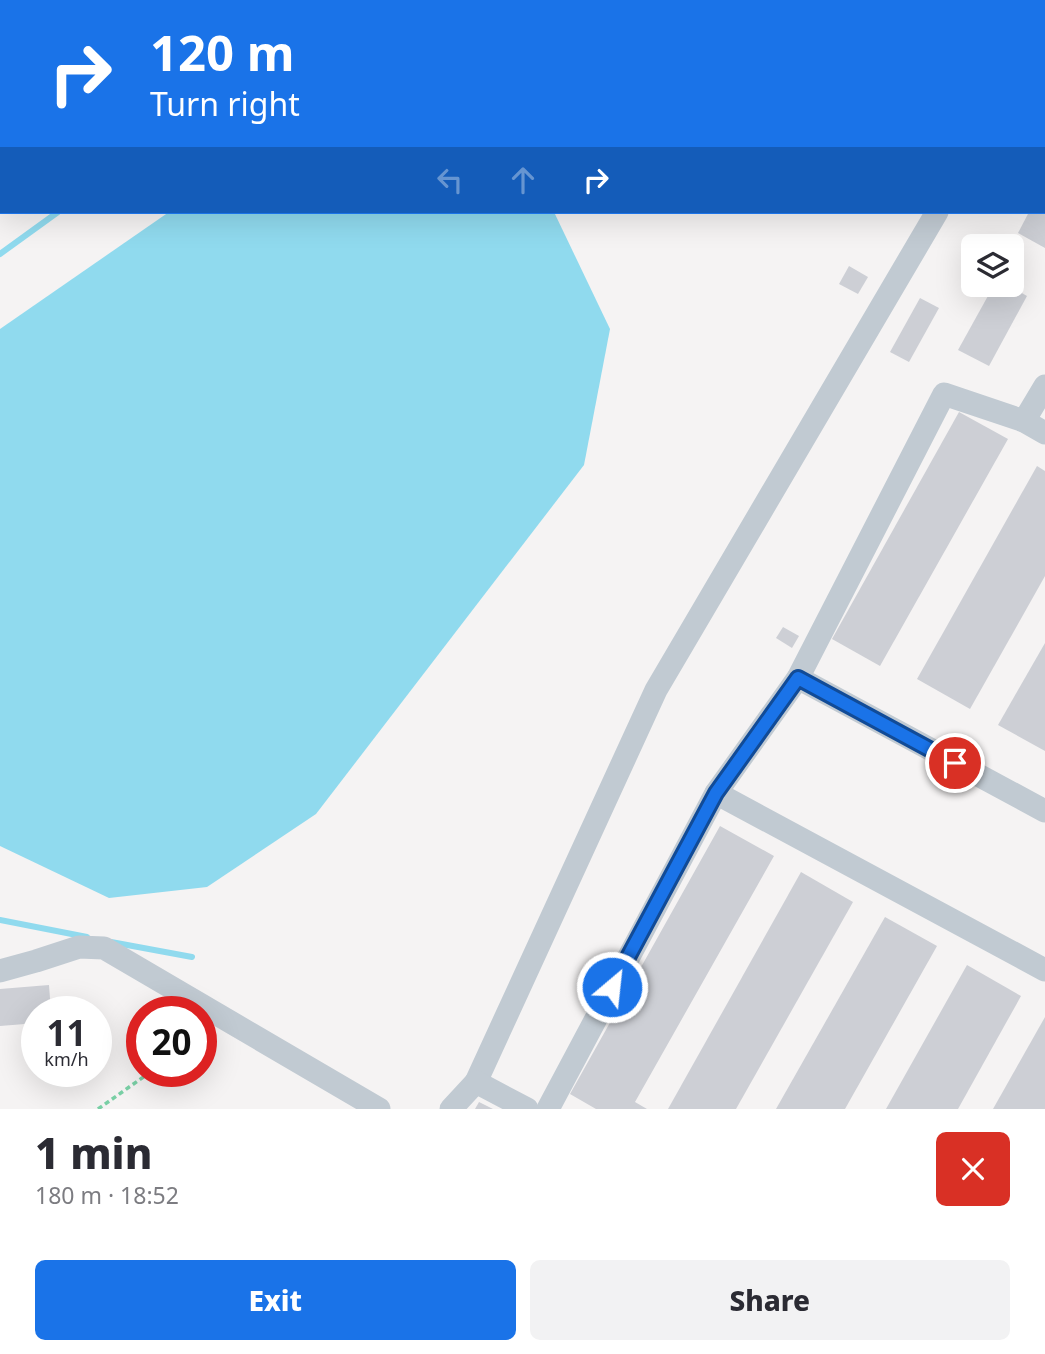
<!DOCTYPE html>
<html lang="en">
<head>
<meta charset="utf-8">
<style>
  :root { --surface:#fff; --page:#f2f2f3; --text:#2b2b33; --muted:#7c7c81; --accent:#1a73e8 }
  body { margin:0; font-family:"Noto Sans",sans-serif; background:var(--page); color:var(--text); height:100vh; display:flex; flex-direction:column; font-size:26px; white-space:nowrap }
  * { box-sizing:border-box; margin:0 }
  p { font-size:23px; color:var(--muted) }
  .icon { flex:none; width:38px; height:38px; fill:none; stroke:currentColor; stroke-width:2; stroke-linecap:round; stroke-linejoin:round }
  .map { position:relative; height:1109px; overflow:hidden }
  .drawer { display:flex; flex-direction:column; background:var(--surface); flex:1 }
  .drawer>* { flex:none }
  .hud { position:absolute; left:0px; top:0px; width:1046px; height:214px; box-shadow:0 7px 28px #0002; background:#1a73e8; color:#fff; overflow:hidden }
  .buttons { position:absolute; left:961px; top:234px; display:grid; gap:14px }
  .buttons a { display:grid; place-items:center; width:63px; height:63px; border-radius:10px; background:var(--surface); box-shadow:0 7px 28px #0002; font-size:35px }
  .speed { position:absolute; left:21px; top:996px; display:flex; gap:14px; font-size:35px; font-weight:700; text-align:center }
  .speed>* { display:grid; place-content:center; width:91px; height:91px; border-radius:50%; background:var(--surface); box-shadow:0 7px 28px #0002; line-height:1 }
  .speed small { font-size:18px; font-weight:400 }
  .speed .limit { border:10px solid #d22; background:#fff; color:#111 }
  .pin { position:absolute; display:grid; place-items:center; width:60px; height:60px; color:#fff; margin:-30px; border:4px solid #fff; border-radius:50%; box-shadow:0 2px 7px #0007 }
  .me { position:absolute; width:77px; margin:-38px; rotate:28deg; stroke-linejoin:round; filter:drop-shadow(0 0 5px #0008) }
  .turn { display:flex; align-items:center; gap:24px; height:147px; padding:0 35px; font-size:32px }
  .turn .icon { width:91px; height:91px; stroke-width:2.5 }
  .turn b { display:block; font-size:49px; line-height:60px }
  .lanes { display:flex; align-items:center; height:66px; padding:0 35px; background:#0003; justify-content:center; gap:35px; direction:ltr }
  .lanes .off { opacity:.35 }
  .round { display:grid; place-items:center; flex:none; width:74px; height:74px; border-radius:10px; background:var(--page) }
  .overview { display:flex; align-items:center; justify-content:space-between; height:119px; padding:0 35px }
  h1 { font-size:42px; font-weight:800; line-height:52px }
  .primary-button { display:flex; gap:14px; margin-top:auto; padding:14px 35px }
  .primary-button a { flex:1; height:80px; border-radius:10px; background:var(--accent); color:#fff; font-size:28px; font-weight:800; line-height:80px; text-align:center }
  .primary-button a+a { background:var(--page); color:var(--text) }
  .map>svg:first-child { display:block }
  .water { fill:#90daee }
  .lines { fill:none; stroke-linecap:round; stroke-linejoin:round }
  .stream { stroke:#90daee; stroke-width:6 }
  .building { fill:#cdcfd5 }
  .path { stroke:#7ad0a6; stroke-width:3.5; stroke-dasharray:5 3.5; stroke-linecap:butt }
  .minor { stroke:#c1cad2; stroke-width:23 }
  .route-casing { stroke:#114b97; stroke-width:18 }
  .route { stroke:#1a73e8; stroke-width:12 }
</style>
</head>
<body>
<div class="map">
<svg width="1045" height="1109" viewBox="0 0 1045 1109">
  <rect width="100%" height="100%" fill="#f5f3f3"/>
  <polygon class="water" points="169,212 554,212 610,329 584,465 316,814 207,887 109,898 0,846 0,329"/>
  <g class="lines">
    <g class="stream">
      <polyline points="351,2 354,0"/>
      <polyline points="0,254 58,212"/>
      <polyline points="0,920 87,937"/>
      <polyline points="111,942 192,957"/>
    </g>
  </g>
  <g class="building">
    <polygon points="1029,212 1045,212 1045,248 1018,233"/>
    <polygon points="849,266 868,277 858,294 839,284"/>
    <polygon points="994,285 1008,285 1027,296 989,366 958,350"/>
    <polygon points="920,298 939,308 909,362 890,352"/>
    <polygon points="959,412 1008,439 880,666 832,639"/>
    <polygon points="1037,466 1045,471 1045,576 970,709 917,679"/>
    <polygon points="783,627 799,636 792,648 776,638"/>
    <polygon points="1045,643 1045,751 998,725"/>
    <polygon points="720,826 774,856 635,1102 647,1109 596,1109 570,1094"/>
    <polygon points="801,872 853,902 736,1109 668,1109"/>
    <polygon points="885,917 937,946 845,1109 776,1109"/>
    <polygon points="967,965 1021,996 958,1109 886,1109"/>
    <polygon points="49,985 51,1012 37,1012 37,1023 0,1026 0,989"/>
    <polygon points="1045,1017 1045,1109 993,1109"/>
    <polygon points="479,1102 493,1109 475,1109"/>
  </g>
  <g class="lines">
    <polyline class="path" points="98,1109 152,1071"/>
    <g class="minor">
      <polyline points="1024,421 1045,386"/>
      <polyline points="798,678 944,394 1024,421 1045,433"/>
      <polyline points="716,793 798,678 1045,811"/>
      <polyline points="0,971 36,961 79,947 104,948 379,1109"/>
      <polyline points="476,1082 656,690 937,212"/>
      <polyline points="451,1109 476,1082 527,1109"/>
      <polyline points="548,1109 716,793 1045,970"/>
    </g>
  </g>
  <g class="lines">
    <defs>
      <polyline id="route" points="612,987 716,793 798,678 955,763"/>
    </defs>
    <use href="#route" class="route-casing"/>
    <use href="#route" class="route"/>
  </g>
</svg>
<div class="buttons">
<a><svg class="icon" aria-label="layers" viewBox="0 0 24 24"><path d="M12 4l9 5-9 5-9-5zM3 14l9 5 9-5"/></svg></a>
</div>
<div class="speed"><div>11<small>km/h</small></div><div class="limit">20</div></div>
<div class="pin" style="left:955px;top:763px;background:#d93025"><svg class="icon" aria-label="arrive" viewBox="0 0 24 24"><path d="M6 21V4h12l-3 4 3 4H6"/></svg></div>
<svg class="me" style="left:612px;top:987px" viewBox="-20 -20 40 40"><circle r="17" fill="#1a73e8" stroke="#fff" stroke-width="3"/><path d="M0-11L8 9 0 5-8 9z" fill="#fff"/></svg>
<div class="hud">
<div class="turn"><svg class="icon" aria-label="right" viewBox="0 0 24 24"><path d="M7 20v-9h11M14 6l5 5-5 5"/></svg><div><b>120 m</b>Turn right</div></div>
<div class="lanes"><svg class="icon off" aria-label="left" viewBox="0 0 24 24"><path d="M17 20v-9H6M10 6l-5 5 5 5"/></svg><svg class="icon off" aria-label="ahead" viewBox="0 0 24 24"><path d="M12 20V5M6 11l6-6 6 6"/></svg><svg class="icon" aria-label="right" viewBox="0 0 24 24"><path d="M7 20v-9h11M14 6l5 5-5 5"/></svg></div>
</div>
</div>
<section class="drawer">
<div class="overview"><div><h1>1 min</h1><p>180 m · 18:52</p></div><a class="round" style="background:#d93025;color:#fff"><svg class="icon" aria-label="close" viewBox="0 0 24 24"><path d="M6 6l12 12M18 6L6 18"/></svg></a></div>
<div class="primary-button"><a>Exit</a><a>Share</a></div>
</section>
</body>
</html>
